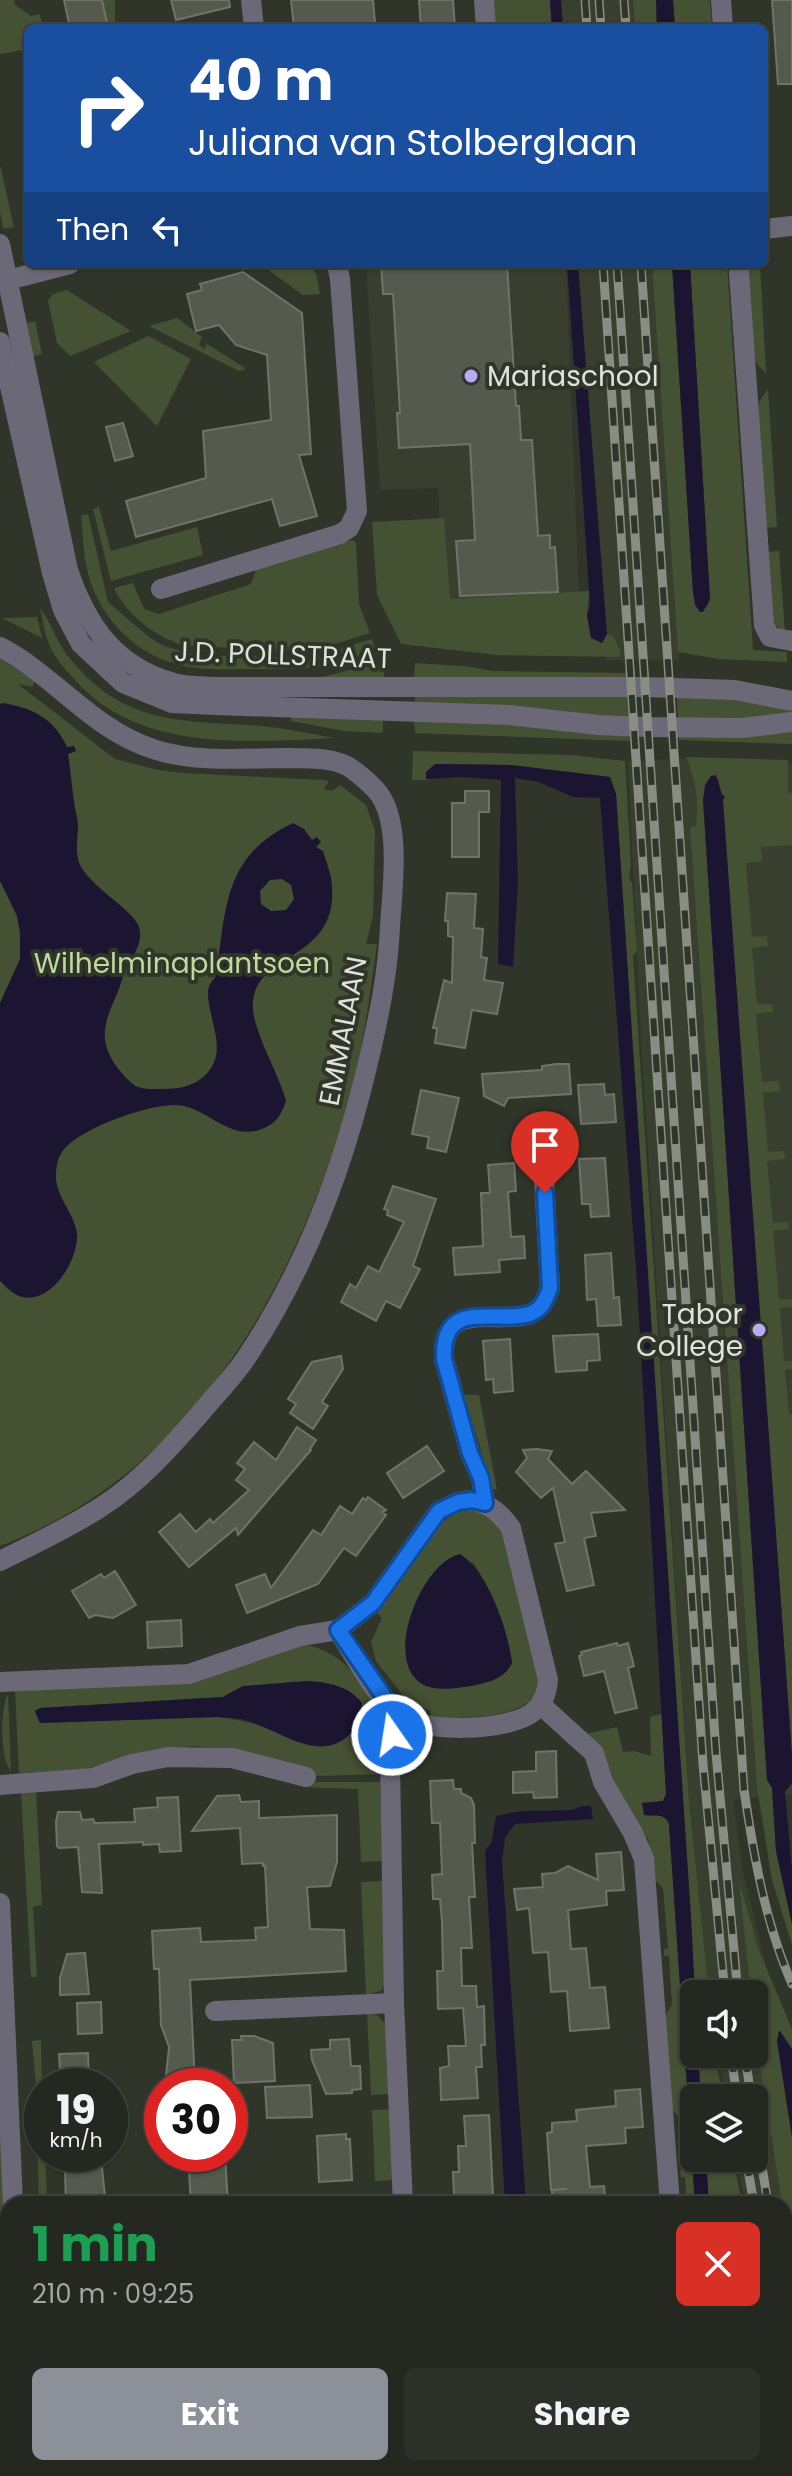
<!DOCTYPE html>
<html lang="en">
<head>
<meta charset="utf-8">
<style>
  :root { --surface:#242820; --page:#2c3029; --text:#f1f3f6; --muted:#a3a6a5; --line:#41443e; --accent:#8c9099 }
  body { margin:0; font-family:Poppins,sans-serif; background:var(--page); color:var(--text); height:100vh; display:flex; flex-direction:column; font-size:30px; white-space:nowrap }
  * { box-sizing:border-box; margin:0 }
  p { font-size:26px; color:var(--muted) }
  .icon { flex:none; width:44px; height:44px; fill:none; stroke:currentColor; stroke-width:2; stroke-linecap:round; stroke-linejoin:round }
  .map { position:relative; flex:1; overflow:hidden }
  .sheet { position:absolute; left:0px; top:2196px; width:792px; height:280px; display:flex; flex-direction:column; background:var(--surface); border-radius:24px 24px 0 0; box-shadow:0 2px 6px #0004,0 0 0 2px var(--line) }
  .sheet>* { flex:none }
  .guide { position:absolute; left:24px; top:24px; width:744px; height:244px; border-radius:12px; box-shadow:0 2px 6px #0004,0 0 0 2px var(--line); background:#1a4fa0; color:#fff; overflow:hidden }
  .fabs { position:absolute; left:680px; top:1980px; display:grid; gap:16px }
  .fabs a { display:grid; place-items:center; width:88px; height:88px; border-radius:12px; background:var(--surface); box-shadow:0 2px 6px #0004,0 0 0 2px var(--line); font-size:40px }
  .speed { position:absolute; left:24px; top:2068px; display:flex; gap:16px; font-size:40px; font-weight:700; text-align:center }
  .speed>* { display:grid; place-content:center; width:104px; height:104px; border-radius:50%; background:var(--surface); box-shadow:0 2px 6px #0004,0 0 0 2px var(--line); line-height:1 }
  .speed small { font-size:20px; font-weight:400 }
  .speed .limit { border:12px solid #d22; background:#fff; color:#111 }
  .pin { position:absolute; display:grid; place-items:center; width:68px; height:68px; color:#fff; margin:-82px -34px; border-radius:50% 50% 50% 0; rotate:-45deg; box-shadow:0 0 8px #0007 }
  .pin .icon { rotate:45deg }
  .me { position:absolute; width:88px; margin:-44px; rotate:347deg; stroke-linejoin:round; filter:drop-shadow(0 0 6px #0008) }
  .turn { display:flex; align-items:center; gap:28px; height:168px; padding:0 32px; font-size:36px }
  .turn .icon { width:104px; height:104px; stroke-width:2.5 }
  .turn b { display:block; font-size:56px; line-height:68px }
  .then { display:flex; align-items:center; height:76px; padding:0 32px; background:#0003; gap:16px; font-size:30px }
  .round { display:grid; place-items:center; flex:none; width:84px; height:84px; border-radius:12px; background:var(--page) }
  .head { display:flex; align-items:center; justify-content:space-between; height:136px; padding:0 32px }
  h1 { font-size:48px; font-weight:700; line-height:60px; color:#1e9e55 }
  .primary-button { display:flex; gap:16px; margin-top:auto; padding:16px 32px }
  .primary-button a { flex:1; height:92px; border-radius:12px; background:var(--accent); color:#fff; font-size:32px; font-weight:700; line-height:92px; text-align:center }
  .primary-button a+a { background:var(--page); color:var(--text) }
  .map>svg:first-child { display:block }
  .built { fill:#383f2e }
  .green { fill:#455133; fill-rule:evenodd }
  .water { fill:#1b1531; fill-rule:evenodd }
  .building { fill:#555a4e; stroke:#6f7468; stroke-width:2 }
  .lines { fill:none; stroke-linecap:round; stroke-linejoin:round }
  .minor { stroke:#6b6978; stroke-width:20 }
  .tertiary { stroke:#6b6978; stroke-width:20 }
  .rail-casing { stroke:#898e85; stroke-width:9 }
  .rail { stroke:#30352a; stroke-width:6; stroke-dasharray:18; stroke-linecap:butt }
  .route-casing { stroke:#114b97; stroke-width:20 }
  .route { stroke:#1a73e8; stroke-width:14 }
  .poi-dot { fill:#b7abf8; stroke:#30352a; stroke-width:3 }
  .labels { text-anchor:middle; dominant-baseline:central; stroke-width:8; stroke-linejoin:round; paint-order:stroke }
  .poi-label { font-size:28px; fill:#dee2db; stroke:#30352a; text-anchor:start }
  .street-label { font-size:28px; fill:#dee2db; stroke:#30352a }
  .park-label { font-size:28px; fill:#c1d99e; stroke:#30352a }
</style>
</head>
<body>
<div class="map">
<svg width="792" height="2476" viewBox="0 0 792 2476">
  <rect width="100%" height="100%" fill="#30352a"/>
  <g class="built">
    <polygon points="559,0 633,0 635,28 561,28"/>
    <polygon points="366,264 566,264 579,595 443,600 438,488 380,490"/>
    <polygon points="576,264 652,264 679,661 606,660"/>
    <polygon points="680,758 792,763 792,1794 733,1800 743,1872 773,1996 792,2137 792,2452 784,2408 784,2204 745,2204 737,2158 754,2158 754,2098 726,2098 717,2054 754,2054 754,1994 709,1994 689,1801 641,1038 628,762"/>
  </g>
  <g class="green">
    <polygon points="0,0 14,0 15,5 31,16 40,14 43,28 28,28 28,49 0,54"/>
    <polygon points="102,0 115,0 115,28 108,28"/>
    <polygon points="493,0 550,0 552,28 495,28"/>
    <polygon points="633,0 656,0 657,28 635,28"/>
    <polygon points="673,0 710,0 712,28 675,28"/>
    <polygon points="0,165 14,227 3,229 0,211"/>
    <polygon points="260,264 310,264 316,274 320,294 303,295"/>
    <polygon points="652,264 672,264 693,592 700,612 708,605 710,599 690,264 727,264 753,650 787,652 787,662 719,659 678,652"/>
    <polygon points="748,264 760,264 766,373 757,364 754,354"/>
    <polygon points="67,290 131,331 70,356 57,343 48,301 53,294"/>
    <polygon points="177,318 202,337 199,345 204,349 207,344 245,368 244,370 239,371 149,326"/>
    <polygon points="35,321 42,354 30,357 23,324"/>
    <polygon points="148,336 191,359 157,426 94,362"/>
    <polygon points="768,389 777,527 766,528 758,415 759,402"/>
    <polygon points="99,507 111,551 197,527 203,555 111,581 93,509"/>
    <path d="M88 514 108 602 150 638 164 646 197 655 311 658 372 639 376 653C334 669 294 670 249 669 225 669 200 671 176 664 130 652 95 611 86 565 83 549 83 532 81 516Z"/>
    <polygon points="444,518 450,599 589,591 587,616 602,643 607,634 613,636 620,650 620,657 497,655 401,644 377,595 372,522"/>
    <path d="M353 540 356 543 359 604 370 633 312 651 185 646C156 637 127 616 114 588L133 583 144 609 159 614 251 584 257 566Z"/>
    <polygon points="779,551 785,632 776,626 772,619 767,552"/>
    <path d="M40 608C51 622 56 641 68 656 120 722 174 721 250 725 279 727 307 733 335 738 246 742 139 753 74 679 64 668 54 657 49 644 44 632 43 620 40 608Z"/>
    <polygon points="37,617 42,638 2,618"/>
    <path d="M0 658 35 681 32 687 18 684 115 759 158 770 183 773 323 780 329 781 324 789 332 791 340 785 366 805 375 831 373 916 366 944H377C368 1010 359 1077 337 1140 279 1315 179 1478 0 1546Z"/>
    <polygon points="378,663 384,667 384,679 318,678"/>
    <polygon points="415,663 463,666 493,671 626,673 626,679 414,681"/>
    <polygon points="415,693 627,693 629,719 415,706"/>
    <polygon points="677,695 699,695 792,707 792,715 747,720 678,721"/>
    <polygon points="291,714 383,718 383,731 381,733 344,731 291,721"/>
    <polygon points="414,719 507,721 630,735 630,741 415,733"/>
    <polygon points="792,729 792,744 679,740 679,736"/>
    <polygon points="413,751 570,755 625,761 631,865 629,878 632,883 637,952 633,955 689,1801 709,1994 695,1994 616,794 610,777 511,765 435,764 426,779 432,780 412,780"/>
    <path d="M686 757 788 760V793H792V845L761 847 762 861 746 863 752 937 767 936 768 946 752 948 757 1004H772L773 1012 756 1014 762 1082 779 1081 780 1091 763 1093 768 1152 784 1151 785 1159 767 1161 773 1223 788 1222 789 1229 773 1231 779 1299H792V1307L780 1308 784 1361H792V1369L785 1370 789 1414H792V1755L722 799 725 796H722L718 777 703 800 767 1779 772 1788 776 1851 792 1924V1945L772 1880 757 1787 690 827 696 826C699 802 696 780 686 757Z"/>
    <polygon points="464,1395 479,1395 497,1490 493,1489"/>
    <path d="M469 1510C486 1511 495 1521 504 1534L538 1680C537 1686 536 1694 532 1698 514 1720 456 1718 431 1718L430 1711 408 1702 376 1661 371 1642 382 1618 377 1613 439 1525 455 1513ZM472 1561C492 1590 508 1628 512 1663 496 1685 472 1686 447 1689L409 1663 407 1629Z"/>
    <path d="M307 1645C360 1656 395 1723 381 1774L318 1776 238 1750 194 1746 151 1750 82 1770 19 1773 15 1691 197 1681 287 1647ZM233 1691 300 1743C272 1729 248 1720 217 1717L40 1723 35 1711 40 1708 223 1697Z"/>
    <path d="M8 1694 11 1771C0 1759 0 1708 8 1694Z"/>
    <polygon points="662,1714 666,1794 663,1801 641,1805 665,1818 669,1824 695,2204 687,2204 685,2177 681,2177 680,2170 685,2169 681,2119 672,2110 665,2016 672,2005 669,1956 664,1956 664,1949 668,1948 663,1888 654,1879 648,1839 634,1820 586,1734 617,1727 623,1752 634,1751 651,1756 650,1717"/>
    <polygon points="307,1782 380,1782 382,1861 361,1862 358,1789 302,1787"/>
    <polygon points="36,1791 42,1905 33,1907 37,1977 31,1977 21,1792"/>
    <polygon points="382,1881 386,1981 381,1991 366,1995 361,1882"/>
    <polygon points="739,1881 759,1951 792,2029 792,2049 780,2031 777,2041 792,2137 792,2243 787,2234 759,2060 754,1994 751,1994"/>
    <polygon points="367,2013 377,2015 386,2025 391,2094 371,2095"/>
    <polygon points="41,2040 42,2084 36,2084 32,2041"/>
    <polygon points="698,2054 712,2054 713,2061 716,2061 723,2098 701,2098"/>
    <polygon points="36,2089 42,2089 42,2154 45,2154 47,2204 39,2204"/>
    <polygon points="0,2104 8,2272 8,2468 21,2468 21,2476 0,2476"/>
    <polygon points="392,2109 395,2180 375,2181 372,2110"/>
    <polygon points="706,2158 733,2158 742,2204 709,2204"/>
    <polygon points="784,2421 792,2452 792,2476 782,2476"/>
  </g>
  <g class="water">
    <polygon points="550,0 561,0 563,28 552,28"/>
    <polygon points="656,0 673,0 675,28 657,28"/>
    <polygon points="567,264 578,264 607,634 602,643 591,638 587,616 590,604"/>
    <polygon points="672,264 690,264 710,599 703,612 700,612 695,605 693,592"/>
    <path d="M2 703C31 707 55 719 67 747L74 746 76 751 68 754C71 772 72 790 75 808 76 813 78 820 78 826 78 840 74 853 81 867 95 890 133 910 139 927 143 943 135 952 127 966 123 974 121 985 117 994 103 1025 97 1043 121 1072 134 1087 137 1089 156 1089 173 1089 188 1089 202 1078 232 1054 207 1019 208 992 208 986 212 981 216 976 226 909 223 856 293 823L304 829 312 840 317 837 321 842 316 847 323 851C326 862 332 875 332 887 337 961 257 951 253 1002 250 1027 279 1073 286 1101 281 1116 275 1125 259 1130 226 1140 206 1105 175 1105 146 1105 89 1126 68 1145 58 1154 56 1164 56 1177 56 1197 75 1214 77 1234 79 1260 50 1307 19 1296 12 1293 5 1286 0 1281V1003L20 959V933L17 916 0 881V704ZM282 879 291 885 294 899 286 910 271 911 261 904 260 891 270 880Z"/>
    <path d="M435 764 511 765 610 777 616 794 691 1916 695 1994 694 2054H698L701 2098H694V2158H706L709 2204H695L669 1824C665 1812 653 1817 644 1815L642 1803 663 1801 666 1794 637 1283 600 798 573 797 539 782 515 778 518 882 513 967 498 964 501 780 464 777 426 779V772Z"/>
    <polygon points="716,775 722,795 725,796 723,800 792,1755 792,1783 785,1792 792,1870 792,1924 776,1851 772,1788 767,1780 703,800 705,785 711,776"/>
    <path d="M460 1554C488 1571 508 1631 512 1663 505 1679 487 1683 471 1686 456 1688 436 1692 422 1684 382 1660 422 1562 460 1554Z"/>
    <path d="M306 1681C327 1682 348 1685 362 1703 362 1718 359 1726 348 1736 318 1763 279 1730 248 1721 239 1718 227 1718 217 1717L40 1723 35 1711 40 1708 223 1697 243 1686Z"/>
    <polygon points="581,1806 591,1806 593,1819 515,1824 505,1838 502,1861 526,2204 505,2204 485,1851 492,1841 496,1816 521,1811 572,1810"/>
    <polygon points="779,2030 792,2049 792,2137 777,2041"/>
    <polygon points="519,2468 620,2468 593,2476 513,2476"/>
  </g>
  <g class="building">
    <polygon points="64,0 102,0 108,28 70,28"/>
    <polygon points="171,0 229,0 230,7 176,20"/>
    <polygon points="291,0 373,0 375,23 346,28 294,28"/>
    <polygon points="419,0 453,0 455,28 421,28"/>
    <polygon points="772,0 792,0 792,84 778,84"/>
    <polygon points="381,264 507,264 516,406 519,406 521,440 532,440 538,536 550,535 550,548 555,547 558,592 460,596 456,541 475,540 470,444 399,448 397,413 400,413 393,294 383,294"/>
    <polygon points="243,272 302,313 311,454 299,455 317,516 280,526 272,499 136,537 126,501 206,478 203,431 271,420 267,355 236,345 219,325 196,331 187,294 202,290 200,284"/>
    <polygon points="123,423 133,456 115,461 106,427"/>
    <polygon points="465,791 489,791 489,812 479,812 479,857 452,857 452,803 465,803"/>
    <polygon points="447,893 476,894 474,928 483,929 481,957 487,958 484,980 503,983 497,1014 472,1010 465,1048 435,1043 437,1028 433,1028 444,980 452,983 453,937 448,936 448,921 445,921"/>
    <polygon points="556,1064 569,1064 571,1094 508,1098 504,1106 484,1096 482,1074 542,1070 542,1066"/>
    <polygon points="604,1084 605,1095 614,1094 616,1122 581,1124 578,1085"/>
    <polygon points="421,1090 459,1098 446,1152 427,1148 429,1137 412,1134"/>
    <polygon points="605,1158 609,1216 591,1217 590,1204 582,1204 579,1159"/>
    <polygon points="514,1163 516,1191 508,1192 511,1237 524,1236 525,1258 499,1260 500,1272 455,1275 453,1248 483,1246 481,1193 490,1193 488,1165"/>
    <polygon points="393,1186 436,1199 413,1266 420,1269 400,1308 386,1301 376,1321 341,1302 350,1284 356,1288 368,1266 379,1272 404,1222 387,1215 388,1210 384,1209"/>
    <polygon points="611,1253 614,1298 619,1297 621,1325 598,1326 596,1299 587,1300 585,1255"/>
    <polygon points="598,1334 600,1360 587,1361 587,1370 556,1372 553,1336"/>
    <polygon points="510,1339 513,1391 494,1393 493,1379 486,1380 483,1341"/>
    <polygon points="341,1356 343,1369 322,1402 328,1406 313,1429 290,1413 296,1404 288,1399 312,1362"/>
    <polygon points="297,1427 316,1440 310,1449 311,1450 238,1535 236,1528 189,1567 159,1532 180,1514 196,1532 210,1519 213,1523 249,1490 236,1480 245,1469 237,1463 254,1442 276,1460"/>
    <polygon points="427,1446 444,1471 403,1498 387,1473"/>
    <polygon points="537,1449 552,1451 548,1459 572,1484 586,1471 625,1510 591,1513 596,1536 584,1538 594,1585 567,1591 555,1544 565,1542 553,1488 541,1498 516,1472 527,1458 523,1450"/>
    <polygon points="368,1497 386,1510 382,1512 386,1515 356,1556 344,1548 318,1584 247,1613 236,1585 265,1574 271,1588 313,1530 321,1535 340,1506 352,1514 363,1498 366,1500"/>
    <polygon points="115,1571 136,1605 113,1618 95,1615 89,1618 72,1591 101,1574 104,1578"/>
    <polygon points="181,1620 182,1646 148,1648 147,1622"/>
    <polygon points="617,1643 618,1646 628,1643 634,1666 628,1668 637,1708 615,1713 604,1671 584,1676 579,1656 582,1655 581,1652"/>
    <polygon points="556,1751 557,1797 534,1798 533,1792 513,1793 513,1772 536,1771 536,1752"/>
    <polygon points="453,1780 454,1789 461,1789 461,1793 471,1798 474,1805 475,1843 472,1843 475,1897 469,1897 472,1948 461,1948 462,1986 476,1986 477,2007 484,2006 485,2045 481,2045 482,2067 476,2067 478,2098 441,2100 440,2068 449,2066 448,2046 466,2046 463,2008 438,2009 437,1971 443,1971 442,1922 440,1899 433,1899 432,1875 442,1874 440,1823 432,1823 430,1781"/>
    <polygon points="239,1795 241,1802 259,1801 259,1818 337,1815 337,1862 330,1886 307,1887 310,1929 344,1930 346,1971 190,1980 195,2083 165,2085 169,2047 161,2025 159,1969 154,1969 152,1931 200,1928 201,1942 256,1940 255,1928 268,1927 265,1866 263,1866 263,1863 242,1864 240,1828 192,1831 217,1796"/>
    <polygon points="178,1797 181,1851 160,1852 159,1844 143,1845 143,1842 99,1844 102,1893 82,1892 78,1847 59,1848 57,1846 56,1822 58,1812 80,1812 82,1820 93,1819 95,1823 135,1822 134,1809 158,1807 157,1798"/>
    <polygon points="621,1852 624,1890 606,1891 607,1905 568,1910 571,1949 586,1948 590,1988 605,1987 609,2028 570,2031 567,1991 551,1992 548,1952 533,1953 529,1908 517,1910 514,1889 543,1887 542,1874 555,1873 568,1866 598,1880 596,1854"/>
    <polygon points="85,1953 89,1994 60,1995 60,1978 67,1954"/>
    <polygon points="101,2002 102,2033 78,2034 77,2003"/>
    <polygon points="241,2036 254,2036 273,2043 275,2081 234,2083 232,2040 242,2040"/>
    <polygon points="349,2039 351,2066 360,2066 361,2089 352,2090 352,2093 326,2094 312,2060 311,2050 330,2049 330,2040"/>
    <polygon points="88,2053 89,2086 61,2086 59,2054"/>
    <polygon points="310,2085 312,2117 267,2118 265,2087"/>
    <polygon points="640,2089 643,2127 625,2128 626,2143 586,2146 590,2187 604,2186 606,2204 552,2204 552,2190 567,2189 551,2190 547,2133 552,2132 552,2123 577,2121 576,2110 616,2106 615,2091"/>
    <polygon points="489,2115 493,2195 454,2196 453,2172 459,2172 458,2146 466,2146 464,2116"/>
    <polygon points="346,2134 346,2139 350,2139 352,2180 319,2182 317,2136"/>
    <polygon points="188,2154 225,2154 228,2204 191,2204"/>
    <polygon points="101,2158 105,2196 94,2197 94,2201 66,2202 65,2170 79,2170 79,2159"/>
  </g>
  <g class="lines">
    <g class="minor">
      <polyline points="251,0 254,28"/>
      <polyline points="484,0 486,28"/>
      <polyline points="721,0 723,28"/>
      <polyline points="764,229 792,226"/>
      <polyline points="740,264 739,273 764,625 770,637 792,641"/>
      <polyline points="0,282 70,264"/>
      <polyline points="161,589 340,534 349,528 357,511 340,279 337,264"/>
      <path d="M0 647C56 676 93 731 156 750 198 763 247 758 290 758 310 759 332 757 349 767 358 773 368 782 375 789 403 818 392 890 390 927 388 974 378 1021 367 1067 343 1168 307 1265 250 1352 236 1375 216 1394 199 1415 170 1448 139 1483 101 1507 69 1528 34 1544 0 1561"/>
      <path d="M472 1500C490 1504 500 1513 511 1528L548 1680C547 1693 543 1704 533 1712 508 1732 419 1734 395 1713 377 1697 352 1652 338 1630L373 1603 439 1511 458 1502Z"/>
      <path d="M485 1503 481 1478 470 1453 444 1359C441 1296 498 1327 532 1313 543 1308 546 1298 550 1288L543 1161 552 1142"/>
      <polyline points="0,1682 189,1674 300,1636 338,1630"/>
      <polyline points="541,1705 594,1753 603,1782 633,1833 644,1859 670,2204"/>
      <polyline points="396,1714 390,1761 394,2003 403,2204"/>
      <polyline points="0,1785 93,1778 132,1764 168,1757 232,1758 306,1777"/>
      <polyline points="0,1903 13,2204"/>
      <polyline points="215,2011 394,2003"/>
      <polyline points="26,2468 26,2476"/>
      <polyline points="414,2468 415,2476"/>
    </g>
    <g class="tertiary">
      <path d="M0 244 68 570C86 624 115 667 174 683 187 687 203 686 217 687H645L735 690 792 701"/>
      <polyline points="0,342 52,573 63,610 81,644 123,683 172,703 215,705 509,715 598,725 648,727 742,728 792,722"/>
    </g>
    <defs>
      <g id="rail">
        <polyline points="585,0 587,28"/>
        <polyline points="599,0 601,28"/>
        <polyline points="624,0 626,28"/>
        <polyline points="603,264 703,1764 725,1994"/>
        <polyline points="617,264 716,1753 738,1994"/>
        <path d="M641 264 744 1790C754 1857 765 1922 792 1984"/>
        <polyline points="731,2054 737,2098"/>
        <polyline points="745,2054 751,2098"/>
        <polyline points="754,2117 768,2204"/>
        <polyline points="746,2158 754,2204"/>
        <polyline points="784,2285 792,2324"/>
        <polyline points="784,2355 792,2392"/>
      </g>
    </defs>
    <use href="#rail" class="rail-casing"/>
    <use href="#rail" class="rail"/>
  </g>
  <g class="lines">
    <defs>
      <path id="route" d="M392 1735 396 1714 338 1630 373 1603 439 1511 458 1502 472 1500 485 1503 481 1478 470 1453 444 1359C441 1295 499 1326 532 1313 543 1308 546 1298 550 1288L545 1193"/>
    </defs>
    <use href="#route" class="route-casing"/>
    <use href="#route" class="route"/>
  </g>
  <g class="poi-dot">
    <circle cx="471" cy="376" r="8"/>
    <circle cx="759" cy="1330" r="8"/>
  </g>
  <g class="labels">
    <g class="poi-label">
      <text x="487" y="376">Mariaschool</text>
      <text x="743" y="1314" text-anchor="end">Tabor<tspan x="743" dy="32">College</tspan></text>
    </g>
    <g class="street-label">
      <text transform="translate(283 655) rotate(2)">J.D. POLLSTRAAT</text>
      <text transform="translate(343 1031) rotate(-79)">EMMALAAN</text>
    </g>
    <g class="park-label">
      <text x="182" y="963">Wilhelminaplantsoen</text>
    </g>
  </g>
</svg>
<div class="fabs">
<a><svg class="icon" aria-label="sound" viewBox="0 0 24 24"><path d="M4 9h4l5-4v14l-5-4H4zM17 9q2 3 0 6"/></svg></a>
<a><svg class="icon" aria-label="layers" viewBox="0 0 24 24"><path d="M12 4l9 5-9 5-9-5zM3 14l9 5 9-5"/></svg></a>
</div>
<div class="speed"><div>19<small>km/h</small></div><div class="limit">30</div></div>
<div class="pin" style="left:545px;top:1193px;background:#d93025"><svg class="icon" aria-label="arrive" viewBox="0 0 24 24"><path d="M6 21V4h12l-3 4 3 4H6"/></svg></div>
<svg class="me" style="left:392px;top:1735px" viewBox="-20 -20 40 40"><circle r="17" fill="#1a73e8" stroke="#fff" stroke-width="3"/><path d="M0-11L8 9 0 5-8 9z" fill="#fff"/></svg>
<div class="guide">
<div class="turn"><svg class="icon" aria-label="right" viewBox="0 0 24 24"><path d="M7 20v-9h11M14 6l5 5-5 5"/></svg><div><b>40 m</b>Juliana van Stolberglaan</div></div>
<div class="then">Then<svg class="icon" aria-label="left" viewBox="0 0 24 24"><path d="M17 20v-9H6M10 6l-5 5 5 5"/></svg></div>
</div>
<section class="sheet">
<div class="head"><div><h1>1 min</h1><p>210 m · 09:25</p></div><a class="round" style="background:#d93025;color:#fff"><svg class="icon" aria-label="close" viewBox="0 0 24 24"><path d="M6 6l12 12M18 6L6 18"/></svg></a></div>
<div class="primary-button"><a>Exit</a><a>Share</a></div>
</section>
</div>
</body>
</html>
